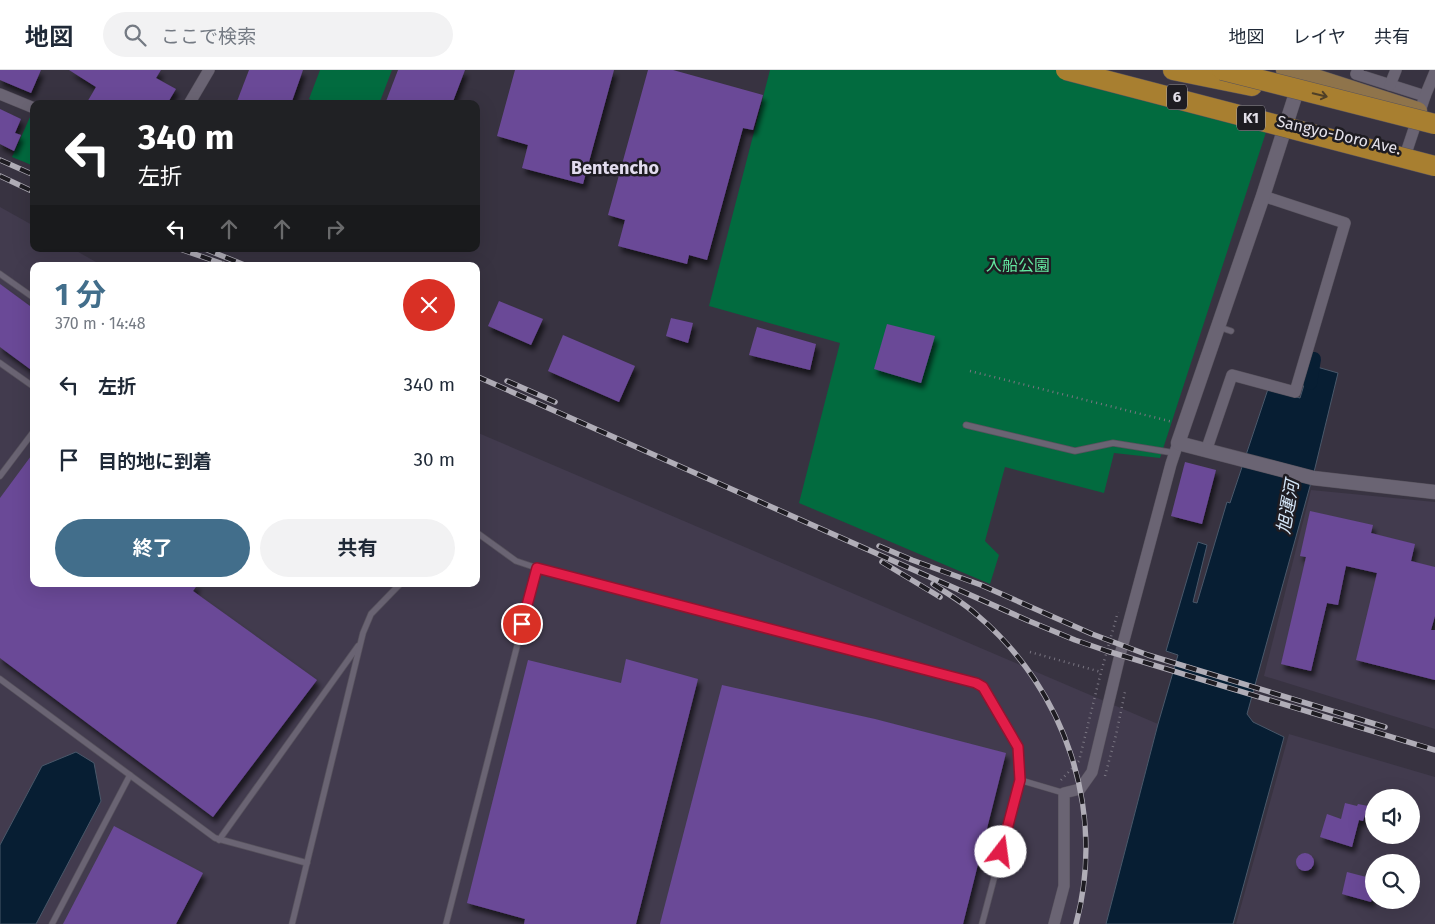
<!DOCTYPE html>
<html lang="ja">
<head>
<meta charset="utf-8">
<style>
  :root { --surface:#fff; --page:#f2f2f3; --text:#1f2937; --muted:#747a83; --line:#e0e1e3; --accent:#426e8b }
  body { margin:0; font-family:"Fira Sans","Noto Sans JP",sans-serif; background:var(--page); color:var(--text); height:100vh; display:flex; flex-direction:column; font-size:19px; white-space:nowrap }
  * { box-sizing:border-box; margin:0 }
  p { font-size:16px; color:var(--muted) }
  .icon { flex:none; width:28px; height:28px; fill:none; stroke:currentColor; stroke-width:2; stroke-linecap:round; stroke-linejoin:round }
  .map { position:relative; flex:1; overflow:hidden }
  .details { position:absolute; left:30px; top:192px; width:450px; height:325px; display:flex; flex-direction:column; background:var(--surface); border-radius:10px; box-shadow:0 5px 20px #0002 }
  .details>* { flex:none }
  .banner { position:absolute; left:30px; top:30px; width:450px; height:152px; border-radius:10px; box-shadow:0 5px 20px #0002; background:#202124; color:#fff; overflow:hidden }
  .tools { position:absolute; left:1365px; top:719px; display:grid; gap:10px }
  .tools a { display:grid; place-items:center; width:55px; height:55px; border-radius:50%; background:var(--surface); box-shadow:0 5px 20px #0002; font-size:25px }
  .pin { position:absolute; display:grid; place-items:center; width:42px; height:42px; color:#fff; margin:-21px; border:2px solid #fff; border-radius:50%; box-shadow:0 1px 5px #0007 }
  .me { position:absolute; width:55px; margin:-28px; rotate:15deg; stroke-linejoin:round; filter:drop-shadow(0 0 4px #0008) }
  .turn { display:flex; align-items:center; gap:18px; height:105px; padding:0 25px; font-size:22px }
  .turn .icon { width:65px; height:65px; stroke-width:2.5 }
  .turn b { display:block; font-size:35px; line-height:42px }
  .lanes { display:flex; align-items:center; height:48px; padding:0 25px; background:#0003; justify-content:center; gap:25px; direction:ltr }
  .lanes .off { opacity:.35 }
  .round { display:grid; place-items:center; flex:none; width:52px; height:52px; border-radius:26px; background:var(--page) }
  .head { display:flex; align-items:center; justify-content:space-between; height:85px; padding:0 25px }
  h1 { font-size:30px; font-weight:700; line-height:38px; color:var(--accent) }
  .button { display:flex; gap:10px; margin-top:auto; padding:10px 25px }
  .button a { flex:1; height:58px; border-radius:30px; background:var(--accent); color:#fff; font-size:20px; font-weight:700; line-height:58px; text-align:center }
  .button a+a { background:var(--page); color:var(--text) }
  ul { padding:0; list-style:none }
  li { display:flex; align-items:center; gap:15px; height:75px; padding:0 25px }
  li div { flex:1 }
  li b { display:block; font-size:19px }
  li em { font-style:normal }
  header { display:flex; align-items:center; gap:30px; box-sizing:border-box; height:70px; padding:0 25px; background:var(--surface); border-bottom:1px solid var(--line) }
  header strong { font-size:24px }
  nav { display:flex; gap:28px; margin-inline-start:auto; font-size:18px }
  .search { width:350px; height:45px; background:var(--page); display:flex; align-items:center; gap:12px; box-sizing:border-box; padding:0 18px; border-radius:28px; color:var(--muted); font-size:19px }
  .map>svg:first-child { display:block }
  .built { fill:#423b4e; fill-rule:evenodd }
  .green { fill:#026b3f }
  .water { fill:#071e33; stroke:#49586a }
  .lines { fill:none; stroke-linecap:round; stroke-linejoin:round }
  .canal { stroke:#071e33; stroke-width:14 }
  .building { fill:#6b4997; filter:url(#shadow) }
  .service-casing { stroke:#57525d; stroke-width:7 }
  .minor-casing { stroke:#57525d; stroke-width:12 }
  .tertiary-casing { stroke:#57525d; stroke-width:15 }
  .primary-casing { stroke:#57525d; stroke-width:19 }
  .motorway-casing { stroke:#57525d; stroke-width:21 }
  .path { stroke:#7a7682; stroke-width:2.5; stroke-dasharray:1 4; stroke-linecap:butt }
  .service { stroke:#6a6473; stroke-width:5.5 }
  .minor { stroke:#6a6473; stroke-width:11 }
  .tertiary { stroke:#6a6473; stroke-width:14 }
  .primary { stroke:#8f744b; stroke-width:18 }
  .motorway { stroke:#a87f30; stroke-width:20 }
  .rail-casing { stroke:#b0adb7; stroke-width:5.5 }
  .rail { stroke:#1e1c22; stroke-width:4; stroke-dasharray:11; stroke-linecap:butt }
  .motorway-bridge-casing { stroke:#57525d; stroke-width:21; stroke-linecap:butt }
  .motorway-bridge { stroke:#a87f30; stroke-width:20 }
  .oneway { stroke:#4e3f27 }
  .route-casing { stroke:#92132f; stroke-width:12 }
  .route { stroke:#e11d48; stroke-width:9 }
  .labels { text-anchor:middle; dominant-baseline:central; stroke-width:5; stroke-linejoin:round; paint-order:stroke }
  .shield { fill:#1e1c22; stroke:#a8a5ad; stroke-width:1 }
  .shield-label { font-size:15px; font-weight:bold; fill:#e3e0e9 }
  .street-label { font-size:16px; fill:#e3e0e9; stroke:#1e1c22 }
  .park-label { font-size:16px; fill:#64e8a1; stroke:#1e1c22 }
  .neighbourhood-label { font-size:18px; font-weight:bold; fill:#e2dcee; stroke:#1e1c22 }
  .water-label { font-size:18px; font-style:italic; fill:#d3e5f7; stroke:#1e1c22 }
</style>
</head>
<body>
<header>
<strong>地図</strong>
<div class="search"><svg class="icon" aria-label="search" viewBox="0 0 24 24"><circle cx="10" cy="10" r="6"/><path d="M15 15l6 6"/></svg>ここで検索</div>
<nav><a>地図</a><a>レイヤ</a><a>共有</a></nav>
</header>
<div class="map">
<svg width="1435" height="854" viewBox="0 0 1435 854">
  <defs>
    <filter id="shadow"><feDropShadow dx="3" dy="5.5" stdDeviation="2.5" flood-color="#0009"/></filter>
  </defs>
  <rect width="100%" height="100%" fill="#383341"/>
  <g class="built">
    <polygon points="0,137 34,156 34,179 73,179 103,196 34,196 34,514 476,514 476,362 1158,654 1106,854 36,854 101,731 42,696 0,775"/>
    <polygon points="1311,420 1435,432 1435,659 1264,606"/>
    <path d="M1289 664 1435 707V854H1236ZM1374 728H1411V765H1374ZM1374 792H1411V830H1374Z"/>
  </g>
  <g class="green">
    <polygon points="320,0 392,0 379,34 321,34 309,29"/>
    <polygon points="770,0 1099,0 1269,53 1160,388 1114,383 1104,423 1005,397 985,471 999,485 990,514 799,433 840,273 709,236"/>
    <polygon points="30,47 34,48 34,96 12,87"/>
  </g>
  <g class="water">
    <polygon points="1310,295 1338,303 1315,398 1247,644 1253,652 1284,667 1233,854 1106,854 1158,654 1178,585 1166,581 1198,472 1207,475 1193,532 1197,533 1227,432 1230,433 1268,319 1300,328"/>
    <polygon points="76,682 94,693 101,731 36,854 0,854 0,775 42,696"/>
  </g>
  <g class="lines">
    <polyline class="canal" points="1310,313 1314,289"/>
  </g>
  <g class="building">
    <polygon points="0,0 41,0 31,23 0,10"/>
    <polygon points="69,0 161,0 156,8 176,19 167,34 86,34 96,17"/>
    <polygon points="249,0 303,0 291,34 236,34"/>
    <polygon points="398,0 465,0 452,34 385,34"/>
    <polygon points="515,0 614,0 583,114 522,98 528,75 497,66"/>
    <polygon points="648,0 673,0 763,25 753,60 743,58 707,190 689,185 687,194 618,176 625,150 608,145"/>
    <polygon points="0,39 21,49 15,63 21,65 14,81 0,74"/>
    <polygon points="0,214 34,239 34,302 0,277"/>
    <polygon points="499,231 543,249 531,275 488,256"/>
    <polygon points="671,248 693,253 688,273 666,266"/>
    <polygon points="887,254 935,266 921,313 874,299"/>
    <polygon points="757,257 816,274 810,300 749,285"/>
    <polygon points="563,265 635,296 619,332 548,301"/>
    <polygon points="34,382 34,514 198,514 193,521 317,610 213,747 0,588 0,428"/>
    <polygon points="1185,392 1216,400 1202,454 1171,446"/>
    <polygon points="1310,441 1373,455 1371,463 1415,474 1411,491 1435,497 1435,546 1431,560 1435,560 1435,610 1356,590 1377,503 1346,496 1338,535 1327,533 1311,601 1281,594 1306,487 1300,486"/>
    <polygon points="626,589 698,609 636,854 524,854 525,849 467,833 528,590 621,613"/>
    <polygon points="722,615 875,649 1006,683 963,854 660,854"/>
    <polygon points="1345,733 1357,736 1358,734 1368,736 1363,751 1359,750 1352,777 1320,767 1327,744 1341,749"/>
    <polygon points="114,756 203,803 176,854 63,854"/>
    <circle cx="1305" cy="792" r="9"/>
    <polygon points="1347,802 1374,809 1374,822 1371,832 1342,824"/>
  </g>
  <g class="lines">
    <defs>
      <g id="service">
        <polyline points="0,204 34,228"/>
        <polyline points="1219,257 1231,261"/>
        <polyline points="0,293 34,317"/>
        <polyline points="966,355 1075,381 1113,373 1175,383"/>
        <polyline points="0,406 34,361"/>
        <polyline points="476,462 516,491 537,498 976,613 983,617 1018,677 1020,710 1064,723"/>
        <polyline points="0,609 215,768 307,793"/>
        <polyline points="219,770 358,576"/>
        <polyline points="52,854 130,705"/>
        <polyline points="292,854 363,563 371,544 400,514"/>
        <polyline points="446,854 537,498"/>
        <polyline points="982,854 1020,710"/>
      </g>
      <g id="minor">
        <polyline points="1358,0 1356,4 1425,26"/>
        <polyline points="1390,15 1396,0"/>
        <polyline points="0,24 34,38"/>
        <polyline points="189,34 209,0"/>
        <polyline points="1407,80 1425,26 1435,2"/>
        <polyline points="1206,381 1232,305 1295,322 1345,153 1263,126"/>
        <polyline points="1054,854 1064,816 1064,723 1080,719 1092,702 1120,585 1171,394 1178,373"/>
      </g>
      <polyline id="tertiary" points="1300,11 1263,126 1178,373 1313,408 1435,422"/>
      <polyline id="primary" points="1285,0 1303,4 1418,41"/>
      <polyline id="motorway" points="1173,0 1252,16"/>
    </defs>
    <use href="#service" class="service-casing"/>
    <use href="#minor" class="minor-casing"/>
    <use href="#tertiary" class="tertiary-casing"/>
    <use href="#primary" class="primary-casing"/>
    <use href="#motorway" class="motorway-casing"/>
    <g class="path">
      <polyline points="970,301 1173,352"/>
      <polyline points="1030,582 1101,602"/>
      <polyline points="1105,706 1116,665 1125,622"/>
      <polyline points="1061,710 1079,691 1101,602 1118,542"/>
    </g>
    <use href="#service" class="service"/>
    <use href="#minor" class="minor"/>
    <use href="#tertiary" class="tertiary"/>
    <use href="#primary" class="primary"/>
    <use href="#motorway" class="motorway"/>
    <defs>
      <g id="rail">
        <polyline points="0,90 34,105"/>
        <polyline points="0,106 34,122"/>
        <polyline points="180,179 229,196"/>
        <polyline points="205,179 247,196"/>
        <polyline points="476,306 1029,551 1075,570 1107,581 1435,680"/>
        <polyline points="507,311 555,332"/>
        <polyline points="879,476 912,490 981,515 1092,564 1148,585 1385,657"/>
        <polyline points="882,492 940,527"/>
        <path d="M933 514C948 524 964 533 977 545 1066 620 1106 741 1076 854"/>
      </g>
    </defs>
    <use href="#rail" class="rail-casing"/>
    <use href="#rail" class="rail"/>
    <defs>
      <g id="motorway-bridge">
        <polyline points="1066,0 1435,96"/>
        <polyline points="1222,0 1435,54"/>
      </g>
    </defs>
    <use href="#motorway-bridge" class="motorway-bridge-casing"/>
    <use href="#motorway-bridge" class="motorway-bridge"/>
  </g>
  <defs><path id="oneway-shaft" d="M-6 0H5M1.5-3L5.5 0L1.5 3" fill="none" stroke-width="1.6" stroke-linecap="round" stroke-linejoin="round" transform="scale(1.25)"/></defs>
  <use class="oneway" href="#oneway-shaft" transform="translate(1320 25) rotate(14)"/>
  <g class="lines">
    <defs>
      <polyline id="route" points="522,554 537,498 976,613 983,617 1018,677 1020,710 1001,782"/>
    </defs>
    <use href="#route" class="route-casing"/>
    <use href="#route" class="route"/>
  </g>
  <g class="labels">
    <g class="shield">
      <rect x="1167" y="14.5" width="20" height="25" rx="4"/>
      <rect x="1237" y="35.5" width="28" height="25" rx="4"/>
    </g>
    <g class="shield-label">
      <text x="1177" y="27">6</text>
      <text x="1251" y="48">K1</text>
    </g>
    <g class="street-label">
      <text transform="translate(1339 65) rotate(13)">Sangyo-Doro Ave.</text>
    </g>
    <g class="park-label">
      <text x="1018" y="195">入船公園</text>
    </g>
    <g class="neighbourhood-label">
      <text x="615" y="98">Bentencho</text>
    </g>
    <g class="water-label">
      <text transform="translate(1288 437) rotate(-80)">旭運河</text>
    </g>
  </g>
</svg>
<div class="tools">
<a><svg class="icon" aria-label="sound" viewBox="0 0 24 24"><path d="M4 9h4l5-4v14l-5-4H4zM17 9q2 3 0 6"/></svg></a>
<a><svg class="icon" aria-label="search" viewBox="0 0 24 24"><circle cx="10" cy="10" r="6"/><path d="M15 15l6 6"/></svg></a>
</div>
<div class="pin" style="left:522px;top:554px;background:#d93025"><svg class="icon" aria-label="arrive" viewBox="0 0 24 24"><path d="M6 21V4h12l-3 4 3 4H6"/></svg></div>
<svg class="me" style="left:1001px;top:782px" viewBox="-20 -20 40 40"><circle r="19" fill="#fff"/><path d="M0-13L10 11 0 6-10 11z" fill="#e11d48"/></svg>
<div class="banner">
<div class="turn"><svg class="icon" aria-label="left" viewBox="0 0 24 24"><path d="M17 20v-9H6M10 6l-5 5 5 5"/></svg><div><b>340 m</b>左折</div></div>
<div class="lanes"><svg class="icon" aria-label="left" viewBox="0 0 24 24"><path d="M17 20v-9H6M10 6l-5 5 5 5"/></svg><svg class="icon off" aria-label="ahead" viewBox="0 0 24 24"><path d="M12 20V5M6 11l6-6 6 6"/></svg><svg class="icon off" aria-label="ahead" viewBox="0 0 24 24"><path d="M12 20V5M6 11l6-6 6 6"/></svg><svg class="icon off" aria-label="right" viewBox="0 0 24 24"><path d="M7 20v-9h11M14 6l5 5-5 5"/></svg></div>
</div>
<section class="details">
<div class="head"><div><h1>1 分</h1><p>370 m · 14:48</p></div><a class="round" style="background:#d93025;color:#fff"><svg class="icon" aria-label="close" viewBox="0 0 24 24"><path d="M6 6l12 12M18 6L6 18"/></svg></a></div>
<ul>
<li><svg class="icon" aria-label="left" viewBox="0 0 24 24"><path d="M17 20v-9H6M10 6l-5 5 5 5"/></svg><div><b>左折</b></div><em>340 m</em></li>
<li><svg class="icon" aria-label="arrive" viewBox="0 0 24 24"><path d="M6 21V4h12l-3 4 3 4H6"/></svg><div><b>目的地に到着</b></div><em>30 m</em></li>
</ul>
<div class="button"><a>終了</a><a>共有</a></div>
</section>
</div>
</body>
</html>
